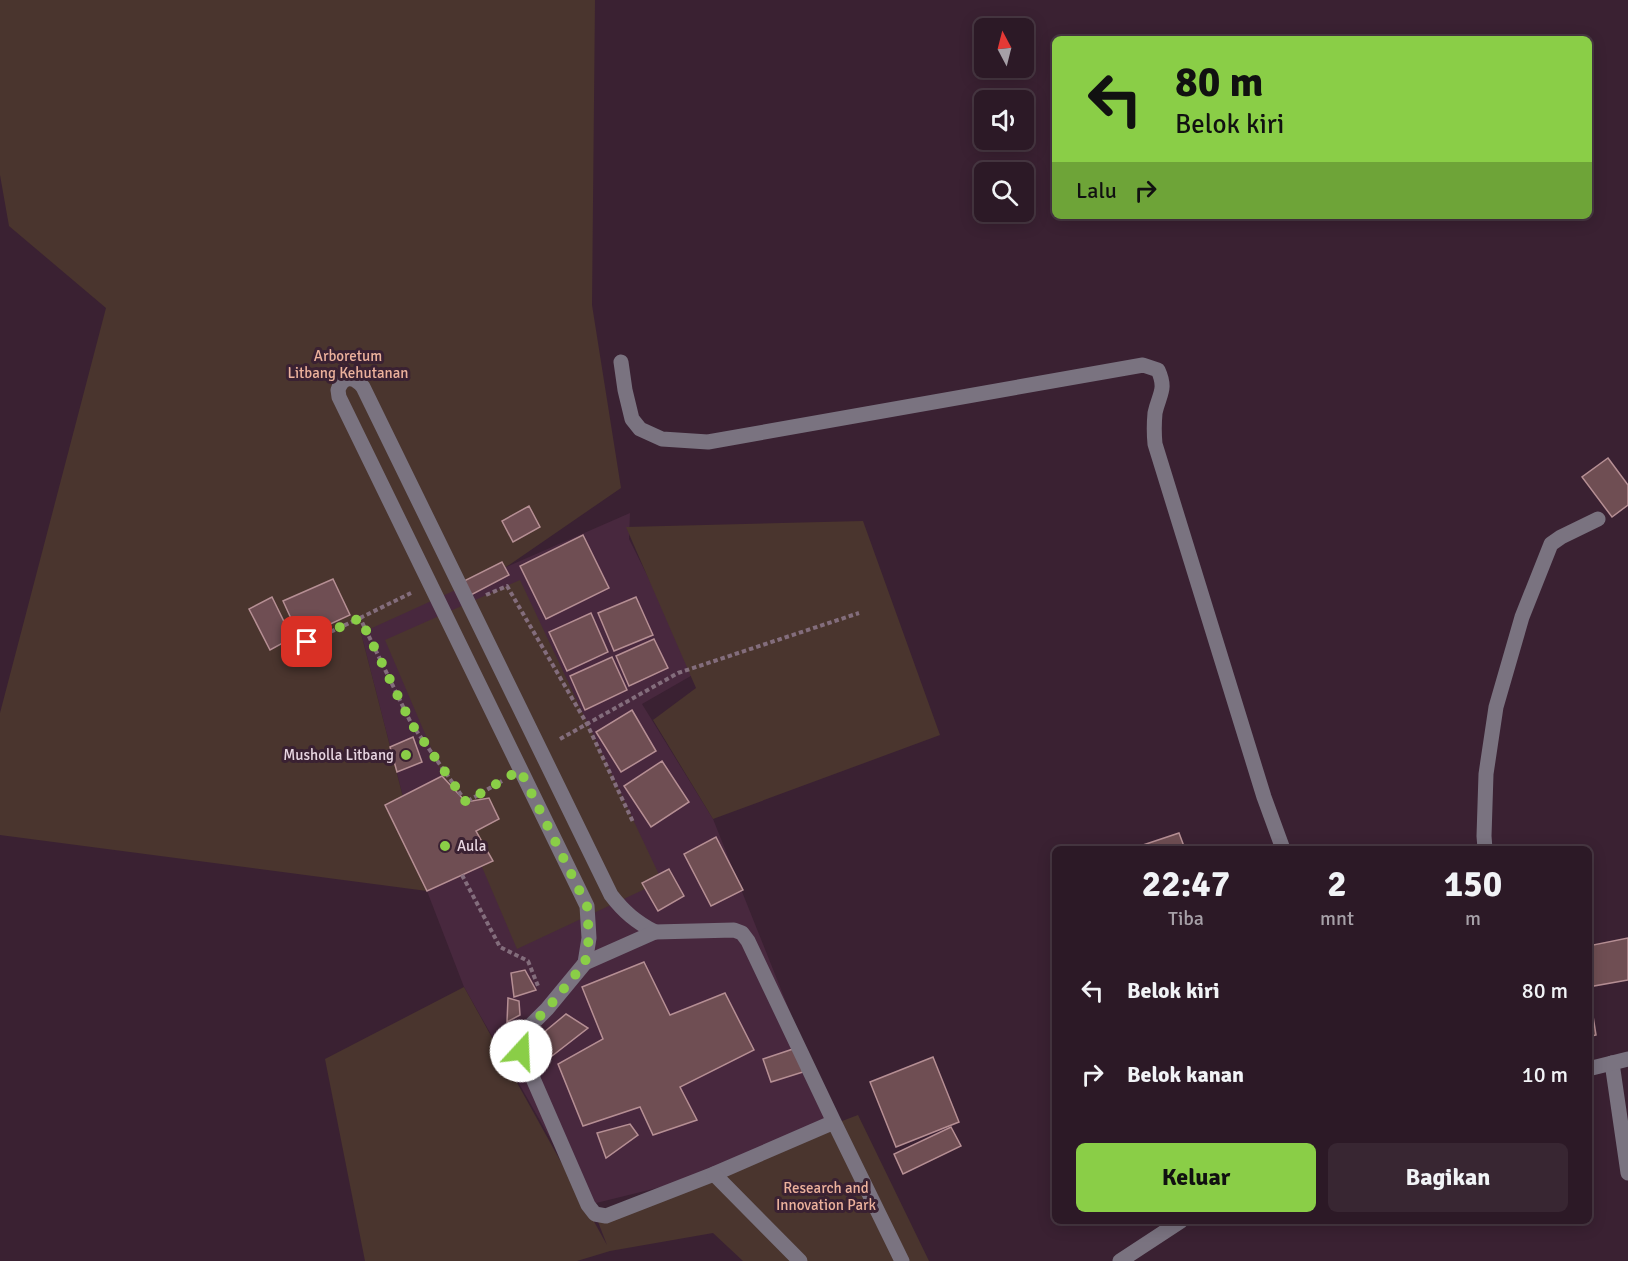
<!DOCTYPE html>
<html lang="id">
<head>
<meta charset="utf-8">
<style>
  :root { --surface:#2c1926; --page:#382632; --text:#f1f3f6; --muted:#a6a0a7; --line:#483843; --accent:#8ace47 }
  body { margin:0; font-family:Signika,sans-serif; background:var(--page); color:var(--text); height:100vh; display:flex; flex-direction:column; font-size:22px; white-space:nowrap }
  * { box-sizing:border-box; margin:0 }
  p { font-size:20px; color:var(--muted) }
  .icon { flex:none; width:33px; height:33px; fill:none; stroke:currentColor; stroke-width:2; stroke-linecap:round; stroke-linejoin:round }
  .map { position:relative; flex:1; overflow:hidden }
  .details { position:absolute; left:1052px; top:846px; width:540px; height:378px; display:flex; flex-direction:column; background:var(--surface); border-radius:9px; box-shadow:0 3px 15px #0003,0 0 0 2px var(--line) }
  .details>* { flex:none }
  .top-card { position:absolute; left:1052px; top:36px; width:540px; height:183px; border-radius:9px; box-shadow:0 3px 15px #0003,0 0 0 2px var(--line); background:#8ace47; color:#111; overflow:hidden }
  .needle { width:39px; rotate:353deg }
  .tools { position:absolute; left:974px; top:18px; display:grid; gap:12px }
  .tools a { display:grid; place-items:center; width:60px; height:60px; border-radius:9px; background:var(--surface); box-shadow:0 3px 15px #0003,0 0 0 2px var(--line); font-size:30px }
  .pin { position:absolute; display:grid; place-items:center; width:51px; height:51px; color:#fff; margin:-26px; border-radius:12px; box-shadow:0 3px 9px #0006 }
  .me { position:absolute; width:66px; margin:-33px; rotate:20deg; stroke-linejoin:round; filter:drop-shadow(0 0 4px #0008) }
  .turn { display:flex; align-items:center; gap:21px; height:126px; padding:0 24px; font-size:27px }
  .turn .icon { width:78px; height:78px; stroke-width:2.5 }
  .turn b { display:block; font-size:42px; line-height:51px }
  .then { display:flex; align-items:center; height:57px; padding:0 24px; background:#0003; gap:12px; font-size:22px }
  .eta { display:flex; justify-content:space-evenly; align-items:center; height:102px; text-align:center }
  .eta b { font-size:36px; font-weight:700; line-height:42px }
  .cta { display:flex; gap:12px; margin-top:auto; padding:12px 24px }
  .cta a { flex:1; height:69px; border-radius:9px; background:var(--accent); color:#111; font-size:24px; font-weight:700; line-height:69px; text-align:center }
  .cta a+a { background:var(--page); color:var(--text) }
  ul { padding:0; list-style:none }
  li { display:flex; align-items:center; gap:18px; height:84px; padding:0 24px }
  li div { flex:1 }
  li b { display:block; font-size:22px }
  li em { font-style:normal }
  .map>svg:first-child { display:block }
  .built { fill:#48283e }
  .green { fill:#4a352e }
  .building { fill:#6f4e53; stroke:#b68f94; stroke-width:1.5 }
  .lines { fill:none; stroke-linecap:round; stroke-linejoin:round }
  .path { stroke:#836d7c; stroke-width:4; stroke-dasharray:4.5 3; stroke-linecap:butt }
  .minor { stroke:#7a7380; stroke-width:15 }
  .route { stroke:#8ace47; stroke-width:10; stroke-dasharray:0 18 }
  .poi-dot { fill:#8ace47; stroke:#3a2132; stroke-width:2 }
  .labels { text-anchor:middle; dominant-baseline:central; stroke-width:6; stroke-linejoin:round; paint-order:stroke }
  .park-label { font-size:15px; fill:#ecb19c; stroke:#3a2132 }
  .poi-label { font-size:15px; fill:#e8d6e2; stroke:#3a2132; text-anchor:end }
</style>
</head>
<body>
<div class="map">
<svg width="1628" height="1261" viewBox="0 0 1628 1261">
  <rect width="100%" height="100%" fill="#3a2132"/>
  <polygon class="built" points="630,513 629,539 696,673 642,704 713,819 834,1122 714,1174 588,1205 464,987 427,891 361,633 371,557 506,567"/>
  <g class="green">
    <polygon points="0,0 595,0 592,305 621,488 506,567 361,633 427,891 0,835 0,713 106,308 9,226 0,175"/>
    <polygon points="863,521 940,735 713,819 653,720 696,688 626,527"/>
    <polygon points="520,580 662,881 517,949 385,640"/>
    <polygon points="464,987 607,1245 595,1214 858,1115 929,1261 743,1261 713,1233 610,1251 577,1261 365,1261 325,1059"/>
  </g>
  <g class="building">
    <polygon points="1608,458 1628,485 1628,505 1612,517 1582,477"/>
    <polygon points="529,506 540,527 513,542 502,521"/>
    <polygon points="583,535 609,588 546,619 520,566"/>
    <polygon points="502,562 509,575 469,596 462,582"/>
    <polygon points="333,579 350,615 300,638 283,601"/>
    <polygon points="272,597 292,638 270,650 249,609"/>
    <polygon points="636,597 653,635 614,651 598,613"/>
    <polygon points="591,613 608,652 567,671 549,632"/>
    <polygon points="654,639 668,668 629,686 616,656"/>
    <polygon points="612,657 627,690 585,710 570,676"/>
    <polygon points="632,710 656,751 621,772 596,732"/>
    <polygon points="413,737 422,762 397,772 390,747"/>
    <polygon points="662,761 689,802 651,827 624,786"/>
    <polygon points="442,776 466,802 489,798 499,819 476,831 493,861 427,891 385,805"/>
    <polygon points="1179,833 1185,849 1131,849"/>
    <polygon points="716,837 743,890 711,906 684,854"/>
    <polygon points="669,869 684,896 658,911 642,883"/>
    <polygon points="1628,938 1628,980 1588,987 1588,946"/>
    <polygon points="644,962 670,1015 725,993 754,1050 680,1087 697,1120 653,1135 640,1107 583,1126 558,1064 603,1039 582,987"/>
    <polygon points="525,970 536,990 514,997 511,973"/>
    <polygon points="1588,997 1590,997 1596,1035 1588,1037"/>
    <polygon points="508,998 519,1001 520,1015 507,1022"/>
    <polygon points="566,1014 588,1028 552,1056 537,1038"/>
    <polygon points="796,1048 803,1072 771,1082 763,1059"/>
    <polygon points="933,1057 959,1122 896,1147 870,1082"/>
    <polygon points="630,1124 638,1135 606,1158 597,1133"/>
    <polygon points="951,1127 961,1146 903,1174 894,1154"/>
  </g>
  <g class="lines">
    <g class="path">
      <polyline points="486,595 507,586 587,724 633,822"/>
      <polyline points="360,618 411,593"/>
      <polyline points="290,651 360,618 411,723 466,802 502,781"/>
      <polyline points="560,739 678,673 859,613"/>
      <polyline points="462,875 500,947 528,961 538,986"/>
    </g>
    <g class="minor">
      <path d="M621 362 625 390 632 419 640 429 662 439 708 442 1143 365 1158 370C1167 390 1159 394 1155 413 1154 424 1154 434 1155 444L1264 797 1283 849"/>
      <polyline points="1485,849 1484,836 1486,774 1496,707 1522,617 1551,544 1561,537 1598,519"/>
      <path d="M585 963 589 938 587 906 339 397 338 390C343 375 354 376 363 387L611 895C624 912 636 922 655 932"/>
      <polyline points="1612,1063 1628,1173"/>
      <polyline points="1588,1069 1628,1059"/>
      <polyline points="834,1122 714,1174 606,1216 595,1214 588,1205 521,1051 519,1042 523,1033 547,1009 585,963 655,932 734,930 742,933 748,941 834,1122 902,1261"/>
      <polyline points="714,1174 800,1261"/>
      <polyline points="1120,1261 1181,1221"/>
    </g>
  </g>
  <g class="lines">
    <polyline class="route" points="307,642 360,618 411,723 466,802 520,770 587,906 589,938 585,963 547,1009 523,1033 519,1042 521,1051"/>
  </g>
  <g class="poi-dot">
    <circle cx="406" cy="755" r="6"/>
    <circle cx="445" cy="846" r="6"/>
  </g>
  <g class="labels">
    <g class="park-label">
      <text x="348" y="356">Arboretum<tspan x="348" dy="17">Litbang Kehutanan</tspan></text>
      <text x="826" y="1188">Research and<tspan x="826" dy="17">Innovation Park</tspan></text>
    </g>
    <g class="poi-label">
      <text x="394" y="755">Musholla Litbang</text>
      <text x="457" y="846" text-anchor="start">Aula</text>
    </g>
  </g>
</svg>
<div class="tools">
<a><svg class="needle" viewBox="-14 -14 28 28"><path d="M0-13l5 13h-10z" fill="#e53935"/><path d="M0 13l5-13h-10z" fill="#a6a0a7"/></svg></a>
<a><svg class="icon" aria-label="sound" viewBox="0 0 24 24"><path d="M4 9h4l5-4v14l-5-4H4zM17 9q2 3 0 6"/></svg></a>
<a><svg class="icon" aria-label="search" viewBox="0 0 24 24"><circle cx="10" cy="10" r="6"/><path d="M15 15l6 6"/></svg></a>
</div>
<div class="pin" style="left:307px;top:642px;background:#d93025"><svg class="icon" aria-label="arrive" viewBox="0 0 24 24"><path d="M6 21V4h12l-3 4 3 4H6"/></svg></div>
<svg class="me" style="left:521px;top:1051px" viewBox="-20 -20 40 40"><circle r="19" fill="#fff"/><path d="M0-13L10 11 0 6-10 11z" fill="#8ace47"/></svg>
<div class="top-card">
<div class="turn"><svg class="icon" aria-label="left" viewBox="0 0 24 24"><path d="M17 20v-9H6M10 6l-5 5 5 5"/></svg><div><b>80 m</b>Belok kiri</div></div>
<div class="then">Lalu<svg class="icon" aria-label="right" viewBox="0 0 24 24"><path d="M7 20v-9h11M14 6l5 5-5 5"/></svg></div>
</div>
<section class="details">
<div class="eta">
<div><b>22:47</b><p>Tiba</p></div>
<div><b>2</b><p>mnt</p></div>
<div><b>150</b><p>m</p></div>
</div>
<ul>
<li><svg class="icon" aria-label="left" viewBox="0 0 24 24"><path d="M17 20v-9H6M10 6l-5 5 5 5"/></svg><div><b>Belok kiri</b></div><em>80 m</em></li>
<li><svg class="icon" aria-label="right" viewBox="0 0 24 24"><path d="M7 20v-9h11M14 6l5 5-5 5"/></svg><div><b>Belok kanan</b></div><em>10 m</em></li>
</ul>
<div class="cta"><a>Keluar</a><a>Bagikan</a></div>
</section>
</div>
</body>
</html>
